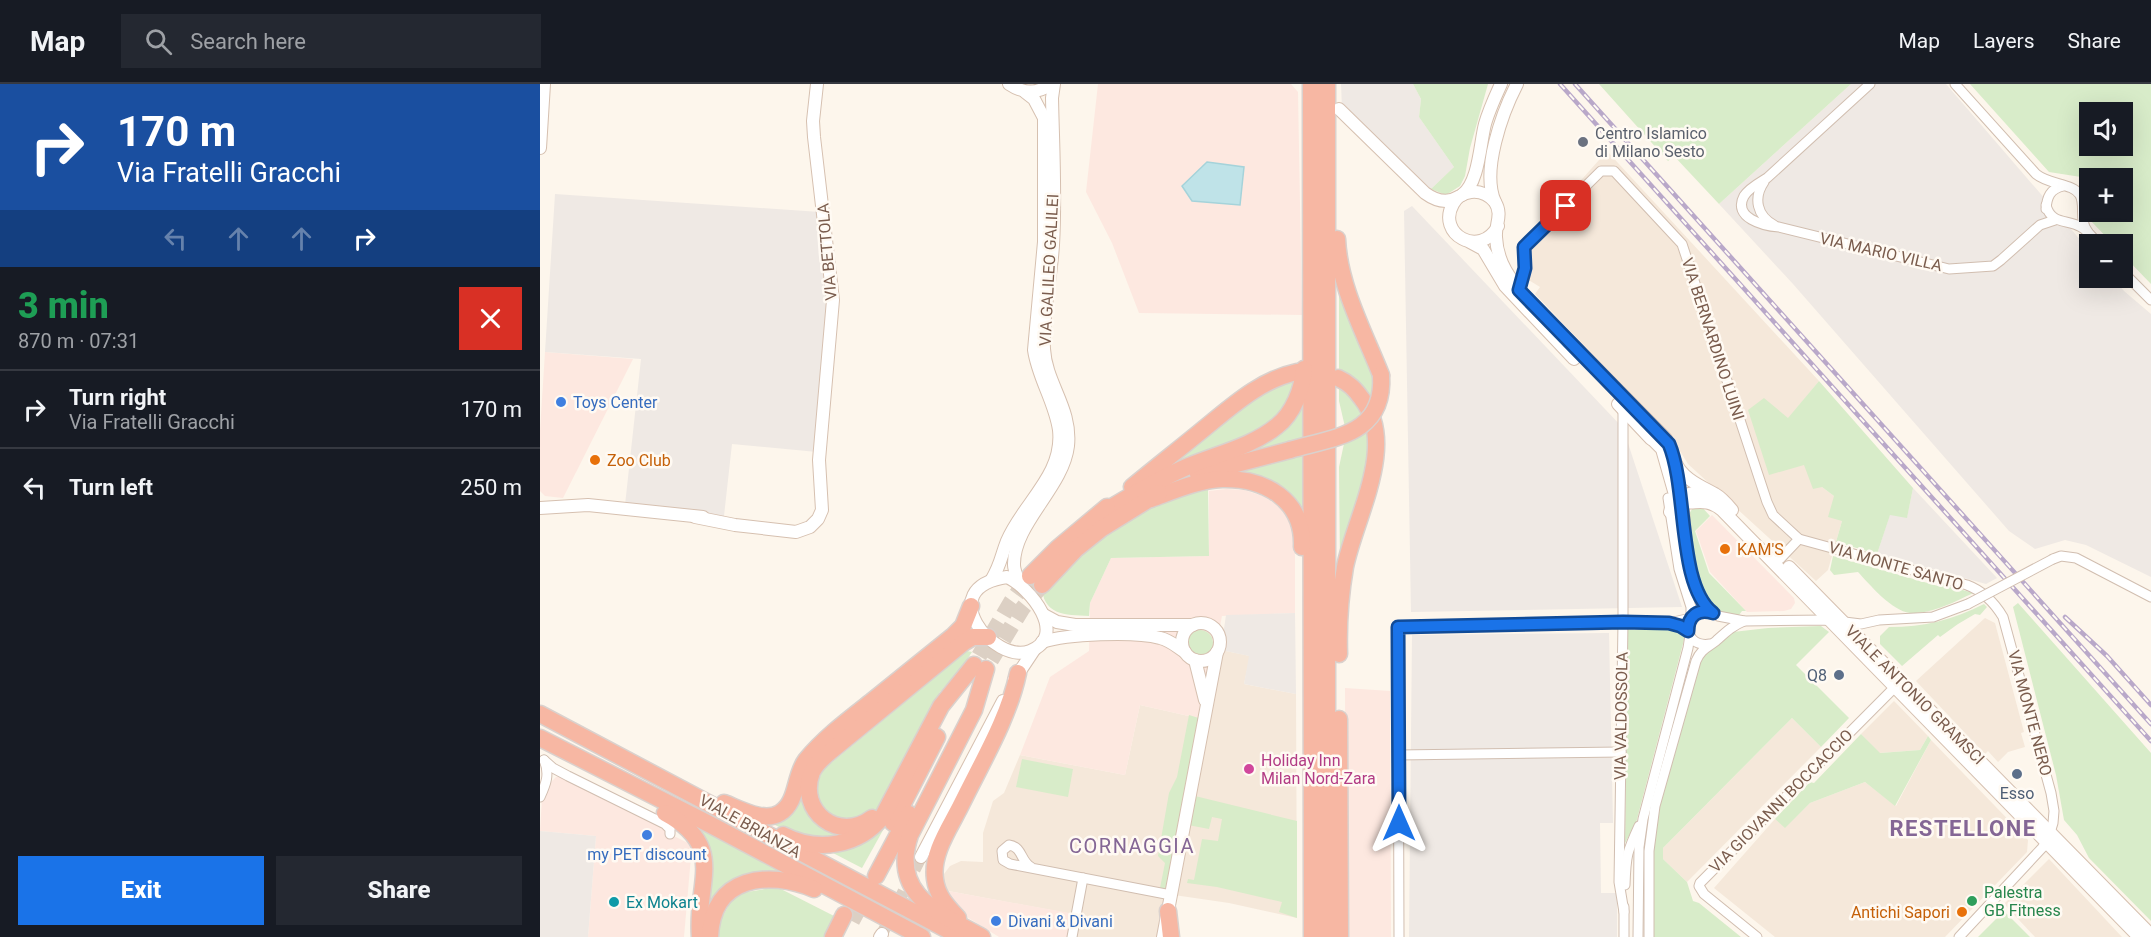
<!DOCTYPE html>
<html lang="en">
<head>
<meta charset="utf-8">
<style>
  :root { --surface:#171b24; --page:#242831; --text:#f1f3f6; --muted:#9ea1a6; --line:#363941; --accent:#1a73e8 }
  body { margin:0; font-family:Roboto,sans-serif; background:var(--page); color:var(--text); height:100vh; display:flex; flex-direction:column; font-size:22px; white-space:nowrap }
  * { box-sizing:border-box; margin:0 }
  p { font-size:20px; color:var(--muted) }
  .icon { flex:none; width:33px; height:33px; fill:none; stroke:currentColor; stroke-width:2; stroke-linecap:round; stroke-linejoin:round }
  .map { position:relative; flex:1; overflow:hidden }
  .side { display:flex; flex-direction:column; background:var(--surface); width:540px }
  .side>* { flex:none }
  .top-card { background:#1a4fa0; color:#fff; overflow:hidden }
  .buttons { position:absolute; left:1539px; top:18px; display:grid; gap:12px }
  .buttons a { display:grid; place-items:center; width:54px; height:54px; border-radius:0px; background:var(--surface); box-shadow:0 6px 24px #0002; font-size:30px }
  .pin { position:absolute; display:grid; place-items:center; width:51px; height:51px; color:#fff; margin:-26px; border-radius:12px; box-shadow:0 3px 9px #0006 }
  .me { position:absolute; width:66px; margin:-33px; rotate:0deg; stroke-linejoin:round; filter:drop-shadow(0 0 4px #0008) }
  .turn { display:flex; align-items:center; gap:21px; height:126px; padding:0 18px; font-size:27px }
  .turn .icon { width:78px; height:78px; stroke-width:2.5 }
  .turn b { display:block; font-size:42px; line-height:51px }
  .lanes { display:flex; align-items:center; height:57px; padding:0 18px; background:#0003; justify-content:center; gap:30px; direction:ltr }
  .lanes .off { opacity:.35 }
  .round { display:grid; place-items:center; flex:none; width:63px; height:63px; border-radius:0px; background:var(--page) }
  .headline { display:flex; align-items:center; justify-content:space-between; height:102px; padding:0 18px }
  h1 { font-size:36px; font-weight:800; line-height:45px; color:#1e9e55 }
  .primary-button { display:flex; gap:12px; margin-top:auto; padding:12px 18px }
  .primary-button a { flex:1; height:69px; border-radius:0px; background:var(--accent); color:#fff; font-size:24px; font-weight:800; line-height:69px; text-align:center }
  .primary-button a+a { background:var(--page); color:var(--text) }
  ul { padding:0; list-style:none }
  li { display:flex; align-items:center; gap:18px; height:78px; padding:0 18px; border-top:2px solid var(--line) }
  li div { flex:1 }
  li b { display:block; font-size:22px }
  li em { font-style:normal }
  header { display:flex; align-items:center; gap:36px; box-sizing:border-box; height:84px; padding:0 30px; background:var(--surface); border-bottom:2px solid var(--line) }
  header strong { font-size:28px }
  nav { display:flex; gap:33px; margin-inline-start:auto; font-size:21px }
  .search { width:420px; height:54px; background:var(--page); display:flex; align-items:center; gap:15px; box-sizing:border-box; padding:0 21px; border-radius:0px; color:var(--muted); font-size:22px }
  main { display:flex; flex:1; min-height:0 }
  .map>svg:first-child { display:block }
  .residential { fill:#f5e8da }
  .commercial { fill:#fde8e0 }
  .industrial { fill:#efe9e4 }
  .green { fill:#d8ecc9; fill-rule:evenodd }
  .water { fill:#bfe3e8; stroke:#a5d3da; stroke-width:1.5 }
  .lines { fill:none; stroke-linecap:round; stroke-linejoin:round }
  .secondary-tunnel { stroke:#dcd0c4; stroke-width:12; stroke-dasharray:12 6; stroke-linecap:butt }
  .highway-tunnel { stroke:#dcd0c4; stroke-width:16; stroke-dasharray:16 8; stroke-linecap:butt }
  .street-casing { stroke:#d1beb0; stroke-width:11 }
  .secondary-casing { stroke:#d6c0b0; stroke-width:14 }
  .highway-casing { stroke:#dad1cd; stroke-width:19 }
  .street { stroke:#fff; stroke-width:9 }
  .secondary { stroke:#fff; stroke-width:12 }
  .highway { stroke:#f7b7a3; stroke-width:16 }
  .rail-casing { stroke:#b9a8c9; stroke-width:4.5 }
  .rail { stroke:#fffaf3; stroke-width:2; stroke-dasharray:7; stroke-linecap:butt }
  .street-bridge-casing { stroke:#d1beb0; stroke-width:11; stroke-linecap:butt }
  .highway-bridge-casing { stroke:#dad1cd; stroke-width:19; stroke-linecap:butt }
  .street-bridge { stroke:#fff; stroke-width:9 }
  .highway-bridge { stroke:#f7b7a3; stroke-width:16 }
  .route-casing { stroke:#114b97; stroke-width:15 }
  .route { stroke:#1a73e8; stroke-width:10 }
  .worship-dot { fill:#6b7280; stroke:#fffaf3; stroke-width:2 }
  .shop-dot { fill:#3f7fe0; stroke:#fffaf3; stroke-width:2 }
  .food-dot { fill:#e8710a; stroke:#fffaf3; stroke-width:2 }
  .service-dot { fill:#5c6f8a; stroke:#fffaf3; stroke-width:2 }
  .hotel-dot { fill:#d1479c; stroke:#fffaf3; stroke-width:2 }
  .leisure-dot { fill:#2e9e5b; stroke:#fffaf3; stroke-width:2 }
  .culture-dot { fill:#0f9aa8; stroke:#fffaf3; stroke-width:2 }
  .labels { text-anchor:middle; dominant-baseline:central; stroke-width:5; stroke-linejoin:round; paint-order:stroke }
  .worship-label { font-size:16px; fill:#5b616d; stroke:#fffaf3; text-anchor:start }
  .street-label { font-size:16px; fill:#7a5c4d; stroke:#fffaf3 }
  .shop-label { font-size:16px; fill:#366cbe; stroke:#fffaf3; text-anchor:start }
  .food-label { font-size:16px; fill:#c56008; stroke:#fffaf3; text-anchor:start }
  .service-label { font-size:16px; fill:#4e5e75; stroke:#fffaf3; text-anchor:end }
  .hotel-label { font-size:16px; fill:#b23c85; stroke:#fffaf3; text-anchor:start }
  .leisure-label { font-size:16px; fill:#27864d; stroke:#fffaf3; text-anchor:start }
  .culture-label { font-size:16px; fill:#0d838f; stroke:#fffaf3; text-anchor:start }
  .quarter-label { font-size:20px; letter-spacing:1.5px; fill:#846695; stroke:#fffaf3 }
  .district-label { font-size:22px; font-weight:bold; letter-spacing:1.5px; fill:#846695; stroke:#fffaf3 }
</style>
</head>
<body>
<header>
<strong>Map</strong>
<div class="search"><svg class="icon" aria-label="search" viewBox="0 0 24 24"><circle cx="10" cy="10" r="6"/><path d="M15 15l6 6"/></svg>Search here</div>
<nav><a>Map</a><a>Layers</a><a>Share</a></nav>
</header>
<main>
<section class="side">
<div class="top-card">
<div class="turn"><svg class="icon" aria-label="right" viewBox="0 0 24 24"><path d="M7 20v-9h11M14 6l5 5-5 5"/></svg><div><b>170 m</b>Via Fratelli Gracchi</div></div>
<div class="lanes"><svg class="icon off" aria-label="left" viewBox="0 0 24 24"><path d="M17 20v-9H6M10 6l-5 5 5 5"/></svg><svg class="icon off" aria-label="ahead" viewBox="0 0 24 24"><path d="M12 20V5M6 11l6-6 6 6"/></svg><svg class="icon off" aria-label="ahead" viewBox="0 0 24 24"><path d="M12 20V5M6 11l6-6 6 6"/></svg><svg class="icon" aria-label="right" viewBox="0 0 24 24"><path d="M7 20v-9h11M14 6l5 5-5 5"/></svg></div>
</div>
<div class="headline"><div><h1>3 min</h1><p>870 m · 07:31</p></div><a class="round" style="background:#d93025;color:#fff"><svg class="icon" aria-label="close" viewBox="0 0 24 24"><path d="M6 6l12 12M18 6L6 18"/></svg></a></div>
<ul>
<li><svg class="icon" aria-label="right" viewBox="0 0 24 24"><path d="M7 20v-9h11M14 6l5 5-5 5"/></svg><div><b>Turn right</b><p>Via Fratelli Gracchi</p></div><em>170 m</em></li>
<li><svg class="icon" aria-label="left" viewBox="0 0 24 24"><path d="M17 20v-9H6M10 6l-5 5 5 5"/></svg><div><b>Turn left</b></div><em>250 m</em></li>
</ul>
<div class="primary-button"><a>Exit</a><a>Share</a></div>
</section>
<div class="map">
<svg width="1611" height="853" viewBox="0 0 1611 853">
  <rect width="100%" height="100%" fill="#fdf6ec"/>
  <g class="residential">
    <polygon points="1067,67 1279,297 1248,335 1264,380 1282,403 1294,412 1302,437 1288,486 1276,497 1148,380 1132,354 995,210 1000,203 987,195 979,166"/>
    <polygon points="1445,534 1455,539 1484,648 1481,649 1485,663 1468,668 1458,678 1448,667 1445,670 1376,597"/>
    <polygon points="681,566 710,572 704,600 756,610 757,834 689,819 634,811 624,853 534,853 538,831 403,806 404,790 410,782 421,777 443,778 443,749 453,717 464,709 480,671 585,691 600,621 662,635"/>
    <polygon points="1354,617 1388,652 1380,666 1339,669 1321,650"/>
    <polygon points="1252,634 1281,663 1147,798 1123,775 1123,764"/>
    <polygon points="1391,656 1488,756 1487,768 1405,853 1235,853 1174,804 1235,735 1245,743 1270,719 1325,698 1356,722"/>
    <polygon points="1509,775 1582,853 1495,853 1464,820"/>
  </g>
  <g class="commercial">
    <polygon points="558,0 751,0 758,8 762,231 599,229 572,159 546,108"/>
    <polygon points="5,268 93,275 23,414 5,412 0,407 0,347"/>
    <polygon points="686,405 704,406 723,412 745,426 752,437 755,453 755,529 682,532 662,635 600,621 585,691 480,671 510,593 549,567 550,519 571,474 669,472 669,407"/>
    <polygon points="1172,431 1254,514 1255,519 1251,525 1244,527 1207,528 1170,488 1156,447"/>
    <polygon points="805,604 850,607 851,853 806,853"/>
    <polygon points="20,692 124,744 130,750 152,761 144,853 48,853 56,752 0,747 2,714 7,702 16,693"/>
    <polygon points="403,806 535,830 530,853 459,853 419,828"/>
  </g>
  <g class="industrial">
    <polygon points="801,0 873,0 881,15 879,33 914,83 891,105 877,99 802,24"/>
    <polygon points="1311,0 1406,0 1549,166 1550,194 1573,194 1584,207 1611,230 1611,493 1546,461 1525,456 1495,465 1469,447 1253,200 1179,120"/>
    <polygon points="15,110 280,128 288,210 277,368 192,360 184,432 85,421 101,275 5,268"/>
    <polygon points="872,122 1083,344 1142,523 871,528 864,127"/>
    <polygon points="1373,404 1457,494 1446,500 1337,470 1350,430 1367,433"/>
    <polygon points="755,529 756,610 704,600 709,572 681,566 686,531"/>
    <polygon points="1069,549 1073,739 1060,739 1061,809 1077,809 1077,853 869,853 872,551"/>
    <polygon points="0,747 56,752 48,853 0,853"/>
  </g>
  <g class="green">
    <polygon points="873,0 948,0 930,64 925,92 920,102 906,111 891,105 914,83 879,33 881,15"/>
    <polygon points="1059,0 1311,0 1179,120 1134,72 1128,77"/>
    <path d="M1430 0H1611V200L1583 171 1582 160H1573L1549 135 1551 128H1582V94H1550L1549 103 1541 93 1509 88ZM1550 28H1582V62H1550Z"/>
    <polygon points="799,194 836,290 833,322 799,288"/>
    <polygon points="758,293 740,331 717,347 659,370 595,404 706,317"/>
    <polygon points="1279,297 1373,404 1367,434 1350,431 1337,470 1296,458 1302,437 1288,433 1294,412 1282,403 1273,405 1264,381 1229,391 1208,326 1224,314 1248,334"/>
    <polygon points="799,301 826,330 832,371 800,483 799,383 805,355 805,343 799,317"/>
    <polygon points="766,309 765,443 759,423 695,391 705,364"/>
    <path d="M668 402 669 472 571 474 550 519 549 532C525 531 502 531 502 501L611 415Z"/>
    <path d="M1160 421 1170 432 1155 447 1169 489 1206 527H1202L1199 531C1195 531 1189 532 1185 531 1152 518 1152 459 1149 430L1154 422Z"/>
    <path d="M1293 472 1398 502 1399 499 1433 509C1415 518 1391 530 1370 529 1352 527 1330 501 1318 488L1294 491 1290 486Z"/>
    <polygon points="1478,519 1611,669 1611,837 1549,774 1537,751 1524,736 1516,691 1473,523"/>
    <path d="M1444 520 1447 523 1440 531 1435 530 1418 540 1400 553 1398 551 1362 582 1340 560V552L1349 543C1384 543 1413 536 1444 520Z"/>
    <polygon points="1281,542 1289,548 1256,581 1309,634 1281,663 1252,634 1123,764 1123,775 1147,798 1153,817 1159,819 1201,853 1112,853 1113,768 1119,725 1162,572 1193,548 1228,544"/>
    <polygon points="1138,544 1145,552 1096,739 1085,759 1088,546"/>
    <circle cx="660" cy="559" r="13"/>
    <path d="M427 567 432 568 422 583 400 608 342 718 334 728 304 737C299 734 291 732 286 728 272 718 276 696 285 684Z"/>
    <polygon points="649,631 662,635 630,805 620,804 625,779 618,772 629,709 637,693"/>
    <polygon points="1321,650 1340,669 1380,666 1388,652 1391,656 1355,722 1325,698 1270,719 1245,744 1235,735 1270,698 1274,699"/>
    <polygon points="482,675 533,685 528,713 476,703"/>
    <polygon points="264,688 265,710 309,748 298,756 251,749 231,739"/>
    <polygon points="655,712 757,737 757,834 739,828 742,818 677,803 647,799 648,795 654,796 662,755 678,757 682,735 672,733 669,745 648,741"/>
    <polygon points="347,739 322,784 293,769 294,766"/>
    <polygon points="163,745 240,787 239,791 216,791 167,843 170,769 161,749"/>
    <polygon points="237,803 296,833 285,853 176,853 175,846 195,810"/>
    <polygon points="1464,827 1490,853 1438,853"/>
  </g>
  <polygon class="water" points="667,78 704,83 700,121 652,117 642,102"/>
  <g class="lines">
    <polyline class="secondary-tunnel" points="342,850 381,773"/>
    <g class="highway-tunnel">
      <polyline points="439,572 471,518 490,492"/>
      <polyline points="451,576 482,525 502,501"/>
      <polyline points="312,837 336,792"/>
    </g>
    <defs>
      <g id="street">
        <path d="M1330 0 1227 94C1219 99 1209 104 1204 112 1192 134 1224 142 1239 143L1409 185 1453 182 1461 176 1500 141 1515 136"/>
        <path d="M1415 0 1496 90C1509 101 1533 99 1540 111 1546 122 1538 135 1548 148"/>
        <path d="M1224 98C1213 114 1217 132 1234 141"/>
        <path d="M1506 121C1511 141 1527 135 1541 143 1548 147 1553 154 1559 160"/>
        <path d="M1506 125C1507 113 1510 105 1523 102"/>
        <polyline points="1582,187 1611,216"/>
        <path d="M979 206 985 184 984 166 985 162 1061 87H1074L1142 160 1227 418 1233 431 1259 455 1427 501C1443 507 1454 518 1463 533L1511 709 1514 727 1513 739 1507 758 1502 764 1419 853"/>
        <polyline points="1083,325 1083,538 1079,798 1084,828"/>
        <polyline points="1128,414 1139,485 1151,523 1151,534"/>
        <polyline points="1240,475 1259,455"/>
        <polyline points="1513,475 1521,472 1536,474 1611,513"/>
        <polyline points="1178,532 1204,537 1288,536 1321,540 1339,536 1393,533 1428,520"/>
        <path d="M1170 560C1139 565 1142 519 1172 528"/>
        <polyline points="858,671 1081,668"/>
        <polyline points="4,676 13,684 28,692 125,740 130,745 130,750"/>
        <path d="M0 713C6 700 10 690 4 676"/>
        <path d="M491 783C480 777 483 763 469 761L462 767 463 776 470 780 631 811"/>
        <path d="M1085 801C1086 771 1087 768 1099 742"/>
        <polyline points="532,853 543,794"/>
        <polyline points="859,853 858,543 1129,539 1151,534"/>
        <polyline points="1084,853 1084,823"/>
        <polyline points="1098,853 1099,763 1103,735 1148,564 1150,551"/>
        <path d="M1109 853V767L1115 722 1156 577C1161 565 1167 564 1176 557 1186 548 1192 542 1204 537"/>
        <polyline points="1217,853 1164,810 1159,802 1160,799 1355,603"/>
      </g>
      <g id="secondary">
        <path d="M469 0C484 10 497 10 511 0"/>
        <path d="M799 25 885 109C896 117 907 120 918 113"/>
        <polyline points="0,64 4,0"/>
        <path d="M922 111C939 99 940 59 945 40 949 26 955 13 961 0"/>
        <path d="M955 118C941 87 962 29 977 0"/>
        <path d="M958 142C940 175 896 150 913 120 916 114 923 109 931 108 940 107 949 111 955 118 963 131 955 140 956 153 957 178 970 196 986 213L1126 355 1135 379"/>
        <polyline points="930,158 943,165 965,202 1034,275"/>
        <polyline points="1078,320 1111,355"/>
        <path d="M1106 349 1122 365 1136 414C1151 425 1162 410 1182 426L1599 853"/>
        <path d="M1135 377C1141 394 1160 402 1175 410 1182 414 1187 420 1192 426"/>
        <path d="M1141 411C1147 447 1142 504 1173 529"/>
        <polyline points="0,424 48,421 163,433"/>
        <polyline points="1130,428 1132,420 1137,413 1153,409 1168,410"/>
        <polyline points="155,433 195,441 256,448 270,443 278,435 282,426 279,376 293,216 274,53 273,37 277,0"/>
        <polyline points="1249,483 1611,851"/>
        <path d="M467 493C490 503 529 552 490 567 454 581 391 504 467 493Z"/>
        <path d="M452 495C461 480 461 472 467 457 483 419 524 391 519 346 515 318 498 294 494 266L504 158V34L494 15 485 8"/>
        <path d="M479 498C477 493 474 486 474 481 473 440 523 404 528 362 532 324 506 300 504 265 502 231 511 195 513 161 516 112 513 63 512 14L514 0"/>
        <polyline points="504,531 517,538 535,541 653,541"/>
        <circle cx="661" cy="558" r="19"/>
        <path d="M502 558C527 550 594 547 620 554 630 556 637 563 645 568"/>
        <polyline points="655,576 665,616"/>
        <polyline points="474,596 494,566"/>
        <polyline points="381,773 463,617"/>
        <polyline points="340,853 342,850"/>
        <polyline points="623,853 677,568"/>
      </g>
      <g id="highway">
        <polyline points="771,0 772,853"/>
        <path d="M797 155C799 202 824 248 841 291"/>
        <path d="M798 294C809 299 815 305 822 315 858 361 815 433 805 483 800 512 798 541 799 570"/>
        <polyline points="658,390 750,366"/>
        <path d="M592 403C615 384 638 366 660 348 690 324 719 296 757 288"/>
        <path d="M611 415C633 407 658 396 682 395 725 394 764 416 762 463"/>
        <path d="M560 430C589 413 618 395 649 382 678 370 713 362 737 342 753 330 763 304 764 285"/>
        <polyline points="490,492 518,464 567,423"/>
        <polyline points="502,501 536,465 561,445 619,409"/>
        <polyline points="0,630 421,853"/>
        <polyline points="799,635 800,853"/>
        <polyline points="0,654 171,741 382,853"/>
        <path d="M184 719C200 725 224 739 240 729 258 718 254 692 266 676 284 654 308 636 331 618 358 596 386 574 413 552L423 542 431 522"/>
        <path d="M125 729C188 763 155 798 160 853"/>
        <path d="M332 734C299 759 257 728 272 688 276 679 284 673 291 667L423 559 433 553H448"/>
        <polyline points="353,739 397,653"/>
        <path d="M243 751C278 769 319 762 343 732L401 622 434 581"/>
        <polyline points="336,792 369,730"/>
        <polyline points="628,827 631,853"/>
        <path d="M418 834C407 822 397 812 395 795 391 769 411 742 422 719 442 678 469 633 478 589"/>
        <path d="M170 853C172 792 228 786 274 805"/>
        <polyline points="293,853 304,831"/>
        <path d="M442 853C399 829 350 811 370 751L434 626 446 585"/>
        <polyline points="787,853 787,0"/>
      </g>
    </defs>
    <use href="#street" class="street-casing"/>
    <use href="#secondary" class="secondary-casing"/>
    <use href="#highway" class="highway-casing"/>
    <use href="#street" class="street"/>
    <use href="#secondary" class="secondary"/>
    <use href="#highway" class="highway"/>
    <defs>
      <g id="rail">
        <polyline points="1020,0 1611,657"/>
        <polyline points="1035,0 1611,640"/>
        <polyline points="1525,533 1567,572 1611,621"/>
      </g>
    </defs>
    <use href="#rail" class="rail-casing"/>
    <use href="#rail" class="rail"/>
    <defs>
      <polyline id="street-bridge" points="1428,520 1513,475"/>
      <path id="highway-bridge" d="M750 366C795 353 845 351 841 291"/>
    </defs>
    <use href="#street-bridge" class="street-bridge-casing"/>
    <use href="#highway-bridge" class="highway-bridge-casing"/>
    <use href="#street-bridge" class="street-bridge"/>
    <use href="#highway-bridge" class="highway-bridge"/>
  </g>
  <g class="lines">
    <defs>
      <path id="route" d="M859 739 858 543 1083 538 1129 539 1140 542 1148 547C1148 532 1158 524 1173 529 1137 501 1148 405 1129 360L979 206 985 184 984 163 1026 122"/>
    </defs>
    <use href="#route" class="route-casing"/>
    <use href="#route" class="route"/>
  </g>
  <circle class="worship-dot" cx="1043" cy="58" r="6"/>
  <g class="shop-dot">
    <circle cx="21" cy="318" r="6"/>
    <circle cx="107" cy="751" r="6"/>
    <circle cx="456" cy="837" r="6"/>
  </g>
  <g class="food-dot">
    <circle cx="55" cy="376" r="6"/>
    <circle cx="1185" cy="465" r="6"/>
    <circle cx="1422" cy="828" r="6"/>
  </g>
  <g class="service-dot">
    <circle cx="1299" cy="591" r="6"/>
    <circle cx="1477" cy="690" r="6"/>
  </g>
  <circle class="hotel-dot" cx="709" cy="685" r="6"/>
  <circle class="leisure-dot" cx="1432" cy="817" r="6"/>
  <circle class="culture-dot" cx="74" cy="818" r="6"/>
  <g class="labels">
    <g class="worship-label">
      <text x="1055" y="49">Centro Islamico<tspan x="1055" dy="18">di Milano Sesto</tspan></text>
    </g>
    <g class="street-label">
      <text transform="translate(287 168) rotate(-95)">VIA BETTOLA</text>
      <text transform="translate(1341 168) rotate(13)">VIA MARIO VILLA</text>
      <text transform="translate(509 186) rotate(-87)">VIA GALILEO GALILEI</text>
      <text transform="translate(1173 255) rotate(72)">VIA BERNARDINO LUINI</text>
      <text transform="translate(1356 482) rotate(16)">VIA MONTE SANTO</text>
      <text transform="translate(1375 611) rotate(45)">VIALE ANTONIO GRAMSCI</text>
      <text transform="translate(1490 629) rotate(75)">VIA MONTE NERO</text>
      <text transform="translate(1081 632) rotate(-89)">VIA VALDOSSOLA</text>
      <text transform="translate(1241 717) rotate(-45)">VIA GIOVANNI BOCCACCIO</text>
      <text transform="translate(210 742) rotate(29)">VIALE BRIANZA</text>
    </g>
    <g class="shop-label">
      <text x="33" y="318">Toys Center</text>
      <text x="107" y="770" text-anchor="middle">my PET discount</text>
      <text x="468" y="837">Divani &amp; Divani</text>
    </g>
    <g class="food-label">
      <text x="67" y="376">Zoo Club</text>
      <text x="1197" y="465">KAM'S</text>
      <text x="1410" y="828" text-anchor="end">Antichi Sapori</text>
    </g>
    <g class="service-label">
      <text x="1287" y="591">Q8</text>
      <text x="1477" y="709" text-anchor="middle">Esso</text>
    </g>
    <g class="hotel-label">
      <text x="721" y="676">Holiday Inn<tspan x="721" dy="18">Milan Nord-Zara</tspan></text>
    </g>
    <g class="leisure-label">
      <text x="1444" y="808">Palestra<tspan x="1444" dy="18">GB Fitness</tspan></text>
    </g>
    <g class="culture-label">
      <text x="86" y="818">Ex Mokart</text>
    </g>
    <g class="quarter-label">
      <text x="592" y="762">CORNAGGIA</text>
    </g>
    <g class="district-label">
      <text x="1423" y="744">RESTELLONE</text>
    </g>
  </g>
</svg>
<div class="buttons">
<a><svg class="icon" aria-label="sound" viewBox="0 0 24 24"><path d="M4 9h4l5-4v14l-5-4H4zM17 9q2 3 0 6"/></svg></a>
<a>+</a>
<a>−</a>
</div>
<div class="pin" style="left:1026px;top:122px;background:#d93025"><svg class="icon" aria-label="arrive" viewBox="0 0 24 24"><path d="M6 21V4h12l-3 4 3 4H6"/></svg></div>
<svg class="me" style="left:859px;top:739px" viewBox="-20 -20 40 40"><path d="M0-17L14 15 0 8-14 15z" fill="#1a73e8" stroke="#fff" stroke-width="4"/></svg>
</div>
</main>
</body>
</html>
